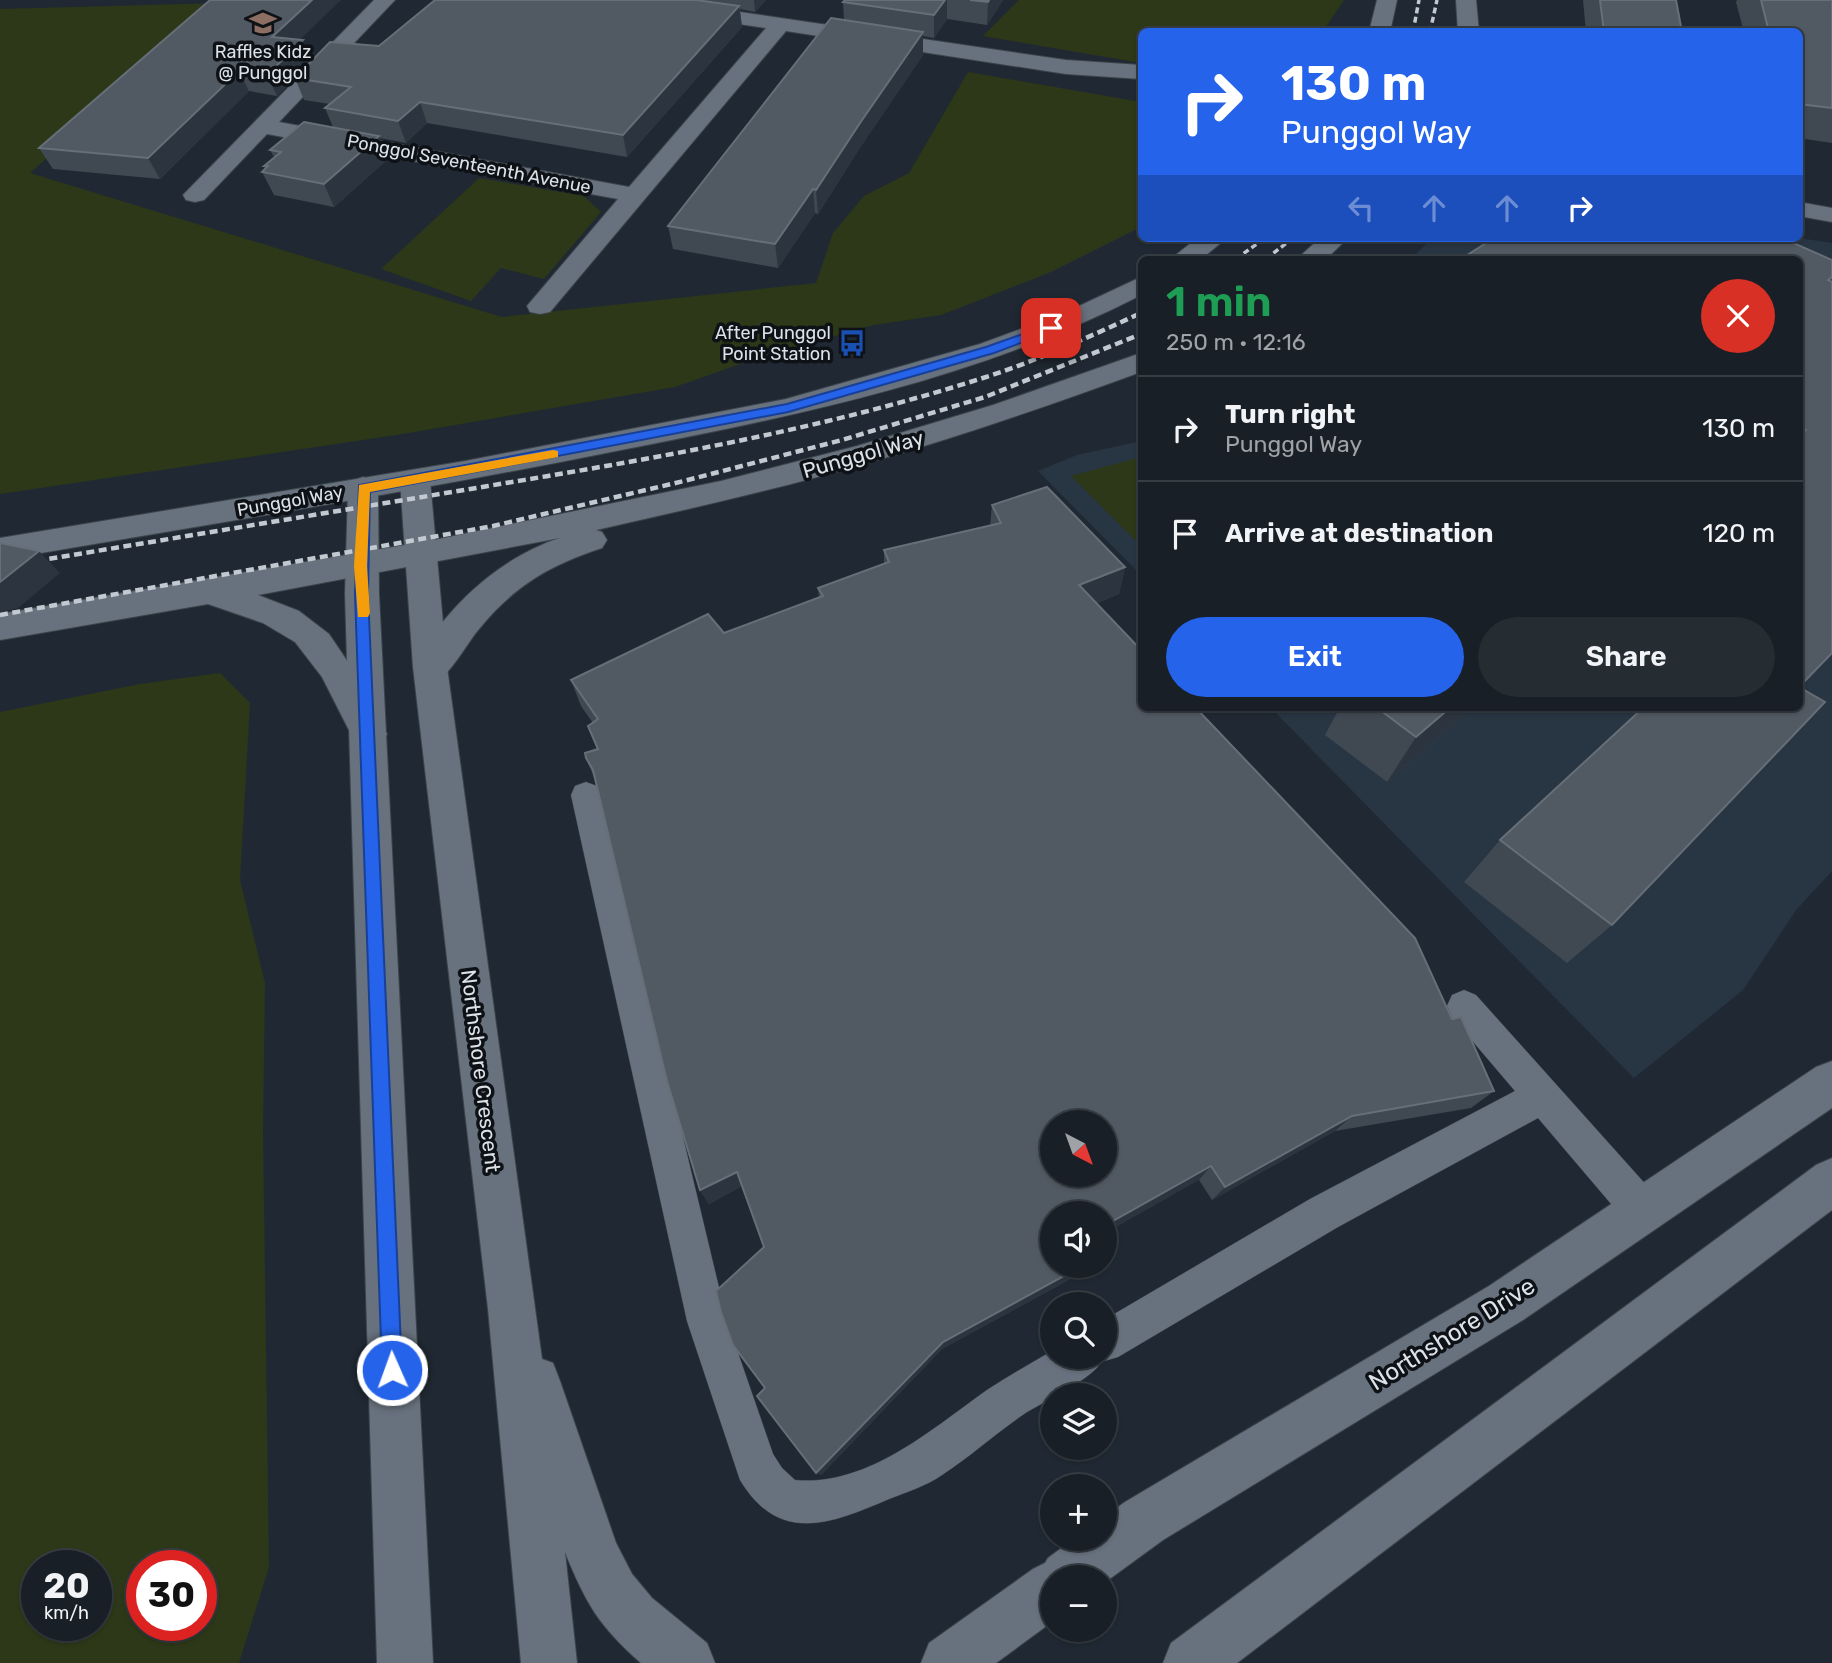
<!DOCTYPE html>
<html lang="en">
<head>
<meta charset="utf-8">
<style>
  :root { --surface:#181f26; --page:#252c32; --text:#f1f3f6; --muted:#9fa2a7; --line:#363d43; --accent:#2563eb }
  body { margin:0; font-family:Rubik,sans-serif; background:var(--page); color:var(--text); height:100vh; display:flex; flex-direction:column; font-size:26px; white-space:nowrap }
  * { box-sizing:border-box; margin:0 }
  p { font-size:23px; color:var(--muted) }
  .icon { flex:none; width:38px; height:38px; fill:none; stroke:currentColor; stroke-width:2; stroke-linecap:round; stroke-linejoin:round }
  .map { position:relative; flex:1; overflow:hidden }
  .details { position:absolute; left:1138px; top:256px; width:665px; height:455px; display:flex; flex-direction:column; background:var(--surface); border-radius:10px; box-shadow:0 2px 5px #0004,0 0 0 2px var(--line) }
  .details>* { flex:none }
  .top-card { position:absolute; left:1138px; top:28px; width:665px; height:214px; border-radius:10px; box-shadow:0 2px 5px #0004,0 0 0 2px var(--line); background:#2563eb; color:#fff; overflow:hidden }
  .needle { width:46px; rotate:139deg }
  .buttons { position:absolute; left:1040px; top:1110px; display:grid; gap:14px }
  .buttons a { display:grid; place-items:center; width:77px; height:77px; border-radius:50%; background:var(--surface); box-shadow:0 2px 5px #0004,0 0 0 2px var(--line); font-size:35px }
  .speed { position:absolute; left:21px; top:1550px; display:flex; gap:14px; font-size:35px; font-weight:700; text-align:center }
  .speed>* { display:grid; place-content:center; width:91px; height:91px; border-radius:50%; background:var(--surface); box-shadow:0 2px 5px #0004,0 0 0 2px var(--line); line-height:1 }
  .speed small { font-size:18px; font-weight:400 }
  .speed .limit { border:10px solid #d22; background:#fff; color:#111 }
  .pin { position:absolute; display:grid; place-items:center; width:60px; height:60px; color:#fff; margin:-30px; border-radius:14px; box-shadow:0 4px 10px #0006 }
  .me { position:absolute; width:77px; margin:-38px; rotate:358deg; stroke-linejoin:round; filter:drop-shadow(0 0 5px #0008) }
  .turn { display:flex; align-items:center; gap:24px; height:147px; padding:0 28px; font-size:32px }
  .turn .icon { width:91px; height:91px; stroke-width:2.5 }
  .turn b { display:block; font-size:49px; line-height:60px }
  .lanes { display:flex; align-items:center; height:66px; padding:0 28px; background:#0003; justify-content:center; gap:35px; direction:ltr }
  .lanes .off { opacity:.35 }
  .round { display:grid; place-items:center; flex:none; width:74px; height:74px; border-radius:37px; background:var(--page) }
  .overview { display:flex; align-items:center; justify-content:space-between; height:119px; padding:0 28px }
  h1 { font-size:42px; font-weight:600; line-height:52px; color:#1e9e55 }
  .action { display:flex; gap:14px; margin-top:auto; padding:14px 28px }
  .action a { flex:1; height:80px; border-radius:42px; background:var(--accent); color:#fff; font-size:28px; font-weight:600; line-height:80px; text-align:center }
  .action a+a { background:var(--page); color:var(--text) }
  ul { padding:0; list-style:none }
  li { display:flex; align-items:center; gap:21px; height:105px; padding:0 28px; border-top:2px solid var(--line) }
  li div { flex:1 }
  li b { display:block; font-size:26px }
  li em { font-style:normal }
  .map>svg:first-child { display:block }
  .built { fill:#283543 }
  .green { fill:#2c3818; fill-rule:evenodd }
  .lines { fill:none; stroke-linecap:round; stroke-linejoin:round }
  .service-casing { stroke:#3c444b; stroke-width:1 }
  .minor-casing { stroke:#3c444b; stroke-width:2 }
  .secondary-casing { stroke:#3c444b; stroke-width:2 }
  .service { fill:#68727e; fill-rule:evenodd }
  .minor { fill:#68727e; fill-rule:evenodd }
  .secondary { fill:#68727e; fill-rule:evenodd }
  .rail-far1 { stroke:#c3c9d0; stroke-width:3.5; stroke-dasharray:6 3.5; stroke-linecap:butt }
  .rail { stroke:#c3c9d0; stroke-width:4.5; stroke-dasharray:8 4.5; stroke-linecap:butt }
  .wall { fill:#404952 }
  .shaded-wall { fill:#2c353f }
  .building { fill:#515962; stroke:#666e77; stroke-width:2; fill-rule:evenodd }
  .route { fill:#2563eb; stroke:#184099; stroke-width:2 }
  .slow { fill:#f59e0b }
  .labels { text-anchor:middle; dominant-baseline:central; stroke-width:7; stroke-linejoin:round; paint-order:stroke }
  .far-poi-label { font-size:18px; fill:#dce2e8; stroke:#0e1216 }
  .far-street-label { font-size:18px; fill:#dce2e8; stroke:#0e1216 }
  .street-label { font-size:21px; fill:#dce2e8; stroke:#0e1216 }
  .near-street-label { font-size:24px; fill:#dce2e8; stroke:#0e1216 }
</style>
</head>
<body>
<div class="map">
<svg width="1832" height="1663" viewBox="0 0 1832 1663">
  <rect width="100%" height="100%" fill="#202933"/>
  <g class="built">
    <polygon points="1432,238 1799,238 1832,243 1832,871 1796,910 1743,990 1634,1078 1270,707 1799,707 1799,259 1411,259"/>
    <polygon points="1141,441 1141,575 1038,471 1077,455"/>
  </g>
  <g class="green">
    <polygon points="1019,0 1344,0 1323,31 1141,32 1141,63 983,36"/>
    <polygon points="222,3 30,173 502,317 816,283 833,233 864,196 909,173 968,72 1141,102 1141,227 1051,272 941,315 874,325 760,357 675,387 403,434 0,494 0,9"/>
    <polygon points="479,178 584,196 601,212 544,279 501,268 471,301 381,269"/>
    <polygon points="1141,457 1141,546 1071,476"/>
    <path d="M220 673 250 703 240 880 265 983 263 1131 269 1567 239 1663H0V712L140 684ZM96 1566V1626H37V1566ZM142 1566H201V1626H142Z"/>
  </g>
  <g class="lines">
    <defs>
      <path id="service" d="M586 782 597 786 601 795 727 1321 773 1454 782 1468 795 1480C867 1487 932 1429 987 1390 1008 1376 1030 1364 1052 1351V1356H1104V1320L1310 1199 1515 1091 1452 1017 1447 1006 1452 995 1464 990 1476 995 1657 1197 1662 1211 1657 1225 1643 1230 1629 1225 1538 1118 1338 1227 1118 1357 1101 1362C1094 1378 1041 1403 1024 1414 996 1433 971 1456 942 1475 926 1486 907 1492 889 1499 831 1524 779 1545 740 1480L687 1321 571 795 575 786Z"/>
      <g id="minor">
        <polygon points="374,0 395,0 279,122 629,187 766,28 617,6 610,4 607,0 658,0 1066,60 1141,65 1141,79 1066,74 786,31 550,312 540,314 530,312 527,306 618,199 267,134 204,200 195,202 186,200 183,195"/>
        <polygon points="1799,202 1832,208 1832,222 1799,216"/>
        <path d="M415 470 426 473 430 480 447 667 542 1359 553 1363 560 1381 616 1543 632 1574 652 1598 707 1643 715 1663H641C599 1626 586 1604 565 1552L577 1663H521L488 1309 413 667 400 480 404 473Z"/>
        <polygon points="363,477 374,481 378,488 379,594 433,1663 377,1663 345,594 348,488 352,481"/>
        <polygon points="1832,1061 1832,1108 1523,1320 1163,1540 1104,1583 1104,1577 1052,1577 1052,1622 996,1663 921,1663 929,1643 1033,1569 1045,1563 1048,1558 1075,1538 1104,1538 1104,1517 1125,1502 1489,1286 1816,1067"/>
        <polygon points="1832,1158 1832,1210 1237,1663 1163,1663 1171,1643 1816,1165"/>
      </g>
      <g id="secondary">
        <polygon points="1377,0 1397,0 1390,32 1369,32"/>
        <polygon points="1456,0 1476,0 1479,32 1458,32"/>
        <polygon points="1197,238 1227,238 1201,259 1171,259"/>
        <polygon points="1320,238 1348,238 1326,259 1297,259"/>
        <path d="M1141 277V295C978 379 795 416 616 451 412 492 206 525 0 560V538L465 461 786 399 980 344 1062 314Z"/>
        <path d="M1141 353V372C1053 404 965 435 874 461 783 488 689 509 596 530L602 532 607 540 602 548C550 565 515 585 479 629 468 642 455 666 443 676 435 682 426 679 418 676L413 667C443 610 498 558 560 538L258 595 299 611 329 634 354 671 387 734 382 744 369 749 356 744 322 677 295 642 263 623 208 604 0 640V614L434 540 721 481 857 446 993 405Z"/>
      </g>
    </defs>
    <use href="#service" class="service-casing"/>
    <use href="#minor" class="minor-casing"/>
    <use href="#secondary" class="secondary-casing"/>
    <use href="#service" class="service"/>
    <use href="#minor" class="minor"/>
    <use href="#secondary" class="secondary"/>
    <g class="rail-far1">
      <polyline points="1413,32 1419,0"/>
      <polyline points="1430,32 1437,0"/>
      <polyline points="1236,259 1265,238"/>
      <polyline points="1266,259 1293,238"/>
    </g>
    <g class="rail">
      <path d="M0 567C163 540 326 513 488 486 657 458 826 429 989 376 1041 359 1091 336 1141 313"/>
      <polyline points="0,615 493,526 684,481 842,440 985,397 1141,334"/>
    </g>
  </g>
  <g class="wall">
    <polygon points="435,0 766,0 755,12 740,9 742,27 627,157 427,123 406,143 380,138 388,159 334,207 274,195 262,172 265,169 264,166 274,157 270,150 333,127 325,108 330,104 304,100 295,78 379,46"/>
    <polygon points="845,0 1003,0 987,25 947,19 934,38 923,36 923,55 861,146 818,214 815,213 778,268 673,249 668,226 844,20 843,2"/>
    <polygon points="1583,0 1676,0 1682,32 1586,32"/>
    <polygon points="1737,0 1832,0 1832,143 1799,138 1799,32 1744,32 1736,2"/>
    <polygon points="300,40 311,61 277,96 249,91 160,179 53,169 39,148"/>
    <polygon points="1494,238 1782,238 1832,260 1832,653 1799,687 1825,702 1612,925 1567,963 1464,882 1500,840 1644,707 1799,707 1799,259 1461,259"/>
    <polygon points="992,505 1125,567 1119,594 1097,603 1452,1019 1494,1091 1471,1108 1335,1131 1212,1200 1199,1180 1052,1213 1085,1271 942,1349 821,1475 765,1388 764,1247 742,1186 709,1204 700,1190 595,780 586,758 597,749 593,723 581,706 571,680 724,633 819,597 818,588 884,564 884,550 990,526"/>
    <polygon points="1340,707 1474,707 1387,782 1325,735"/>
  </g>
  <g class="shaded-wall">
    <polygon points="312,0 341,0 281,58 272,37"/>
    <polygon points="754,0 766,0 755,12"/>
    <polygon points="945,0 947,0 947,19 934,38 934,15"/>
    <polygon points="989,0 1003,0 987,25 988,2"/>
    <polygon points="739,6 742,27 627,157 623,135"/>
    <polygon points="923,32 923,55 861,146 818,214 816,190 860,123"/>
    <polygon points="303,40 311,61 277,96 267,75"/>
    <polygon points="239,71 249,91 160,179 148,158"/>
    <polygon points="420,102 427,123 406,143 398,121"/>
    <polygon points="379,136 388,159 334,207 324,184"/>
    <polygon points="813,189 815,213 778,268 775,244"/>
    <polygon points="39,551 60,573 18,608 0,612 0,582"/>
    <polygon points="1125,567 1119,594 1074,612 1079,585"/>
    <polygon points="1451,707 1474,707 1387,782 1416,737"/>
    <polygon points="1352,1116 1335,1131 1212,1200 1225,1187"/>
    <polygon points="1211,1166 1199,1180 1104,1234 1104,1226"/>
    <polygon points="737,1172 744,1185 709,1204 700,1190"/>
    <polygon points="1084,1265 1089,1265 1085,1271 942,1349 821,1475 816,1473 943,1342"/>
  </g>
  <g class="building">
    <polygon points="210,0 312,0 272,37 303,40 267,75 239,71 148,158 39,148"/>
    <polygon points="435,0 696,0 739,6 623,135 420,102 398,121 325,108 351,87 295,78 330,42 379,46"/>
    <polygon points="845,0 945,0 934,15 843,2"/>
    <polygon points="970,0 989,0 988,2"/>
    <polygon points="1600,0 1676,0 1682,32 1604,32"/>
    <polygon points="1761,0 1832,0 1832,108 1799,104 1799,32 1769,32"/>
    <polygon points="831,18 923,32 860,123 816,190 813,189 775,244 668,226"/>
    <polygon points="304,122 379,136 324,184 262,172 268,166 264,166 281,152 270,150"/>
    <polygon points="1494,238 1782,238 1832,260 1832,277 1828,280 1832,282 1832,653 1799,687 1825,702 1612,925 1500,840 1644,707 1799,707 1799,436 1806,430 1799,426 1799,259 1461,259"/>
    <path d="M1047 487 1125 567 1079 585 1141 650V707H1195L1415 938 1452 1019 1461 1017 1494 1091 1352 1116 1225 1187 1211 1166 1104 1226V1213H1052V1265H1084L943 1342 816 1473 757 1396 765 1388 733 1345 721 1312 716 1291 764 1247 737 1172 700 1190 667 1081 593 770 586 758 585 753 598 749 588 726 598 719 571 680 708 614 724 633 823 596 818 588 889 562 884 550 1001 523 992 505ZM1052 1122H1104V1174H1052Z"/>
    <polygon points="0,543 39,551 0,582"/>
    <polygon points="1376,707 1451,707 1416,737"/>
  </g>
  <polygon class="route" points="1051,324 1057,328 1055,330 994,353 788,412 370,492 368,594 402,1370 399,1377 392,1380 385,1377 382,1370 355,594 359,485 787,404 986,347"/>
  <polygon class="slow" points="553,450 558,451 558,457 370,492 367,566 370,613 368,617 358,617 354,566 359,485"/>
  <defs>
    <symbol id="school-bare" viewBox="-9 -9 18 18"><path d="M0-5L7-2L0 1L-7-2ZM-4 1L0 2.5L4 1V4Q0 6-4 4Z" fill="#8d6e63" stroke="#0e1216" stroke-width="2.5" paint-order="stroke"/></symbol>
    <symbol id="bus-bare" viewBox="-9 -9 18 18"><path d="M-5-6H5V4H4V6H2V4H-2V6H-4V4H-5ZM-3.5-4V0h7V-4ZM-3.5 1.2v1.5H-2V1.2ZM2 1.2v1.5H3.5V1.2Z" fill="#1a4fb4" stroke="#0e1216" stroke-width="2.5" paint-order="stroke"/></symbol>
  </defs>
  <g fill-rule="evenodd">
    <use href="#school-bare" x="244" y="4" width="38" height="38"/>
    <use href="#bus-bare" x="833" y="324" width="38" height="38"/>
  </g>
  <g class="labels">
    <g class="far-poi-label">
      <text x="263" y="52">Raffles Kidz<tspan x="263" dy="21">@ Punggol</tspan></text>
      <text x="831" y="333" text-anchor="end">After Punggol<tspan x="831" dy="21">Point Station</tspan></text>
    </g>
    <g class="far-street-label">
      <text transform="translate(469 164) rotate(11)">Ponggol Seventeenth Avenue</text>
      <text transform="translate(290 501) rotate(-10)">Punggol Way</text>
    </g>
    <g class="street-label">
      <text transform="translate(863 454) rotate(-16)">Punggol Way</text>
      <text transform="translate(481 1071) rotate(83)">Northshore Crescent</text>
    </g>
    <g class="near-street-label">
      <text transform="translate(1452 1334) rotate(-32)">Northshore Drive</text>
    </g>
  </g>
</svg>
<div class="buttons">
<a><svg class="needle" viewBox="-14 -14 28 28"><path d="M0-13l5 13h-10z" fill="#e53935"/><path d="M0 13l5-13h-10z" fill="#9fa2a7"/></svg></a>
<a><svg class="icon" aria-label="sound" viewBox="0 0 24 24"><path d="M4 9h4l5-4v14l-5-4H4zM17 9q2 3 0 6"/></svg></a>
<a><svg class="icon" aria-label="search" viewBox="0 0 24 24"><circle cx="10" cy="10" r="6"/><path d="M15 15l6 6"/></svg></a>
<a><svg class="icon" aria-label="layers" viewBox="0 0 24 24"><path d="M12 4l9 5-9 5-9-5zM3 14l9 5 9-5"/></svg></a>
<a>+</a>
<a>−</a>
</div>
<div class="speed"><div>20<small>km/h</small></div><div class="limit">30</div></div>
<div class="pin" style="left:1051px;top:328px;background:#d93025"><svg class="icon" aria-label="arrive" viewBox="0 0 24 24"><path d="M6 21V4h12l-3 4 3 4H6"/></svg></div>
<svg class="me" style="left:392px;top:1370px" viewBox="-20 -20 40 40"><circle r="17" fill="#2563eb" stroke="#fff" stroke-width="3"/><path d="M0-11L8 9 0 5-8 9z" fill="#fff"/></svg>
<div class="top-card">
<div class="turn"><svg class="icon" aria-label="right" viewBox="0 0 24 24"><path d="M7 20v-9h11M14 6l5 5-5 5"/></svg><div><b>130 m</b>Punggol Way</div></div>
<div class="lanes"><svg class="icon off" aria-label="left" viewBox="0 0 24 24"><path d="M17 20v-9H6M10 6l-5 5 5 5"/></svg><svg class="icon off" aria-label="ahead" viewBox="0 0 24 24"><path d="M12 20V5M6 11l6-6 6 6"/></svg><svg class="icon off" aria-label="ahead" viewBox="0 0 24 24"><path d="M12 20V5M6 11l6-6 6 6"/></svg><svg class="icon" aria-label="right" viewBox="0 0 24 24"><path d="M7 20v-9h11M14 6l5 5-5 5"/></svg></div>
</div>
<section class="details">
<div class="overview"><div><h1>1 min</h1><p>250 m · 12:16</p></div><a class="round" style="background:#d93025;color:#fff"><svg class="icon" aria-label="close" viewBox="0 0 24 24"><path d="M6 6l12 12M18 6L6 18"/></svg></a></div>
<ul>
<li><svg class="icon" aria-label="right" viewBox="0 0 24 24"><path d="M7 20v-9h11M14 6l5 5-5 5"/></svg><div><b>Turn right</b><p>Punggol Way</p></div><em>130 m</em></li>
<li><svg class="icon" aria-label="arrive" viewBox="0 0 24 24"><path d="M6 21V4h12l-3 4 3 4H6"/></svg><div><b>Arrive at destination</b></div><em>120 m</em></li>
</ul>
<div class="action"><a>Exit</a><a>Share</a></div>
</section>
</div>
</body>
</html>
